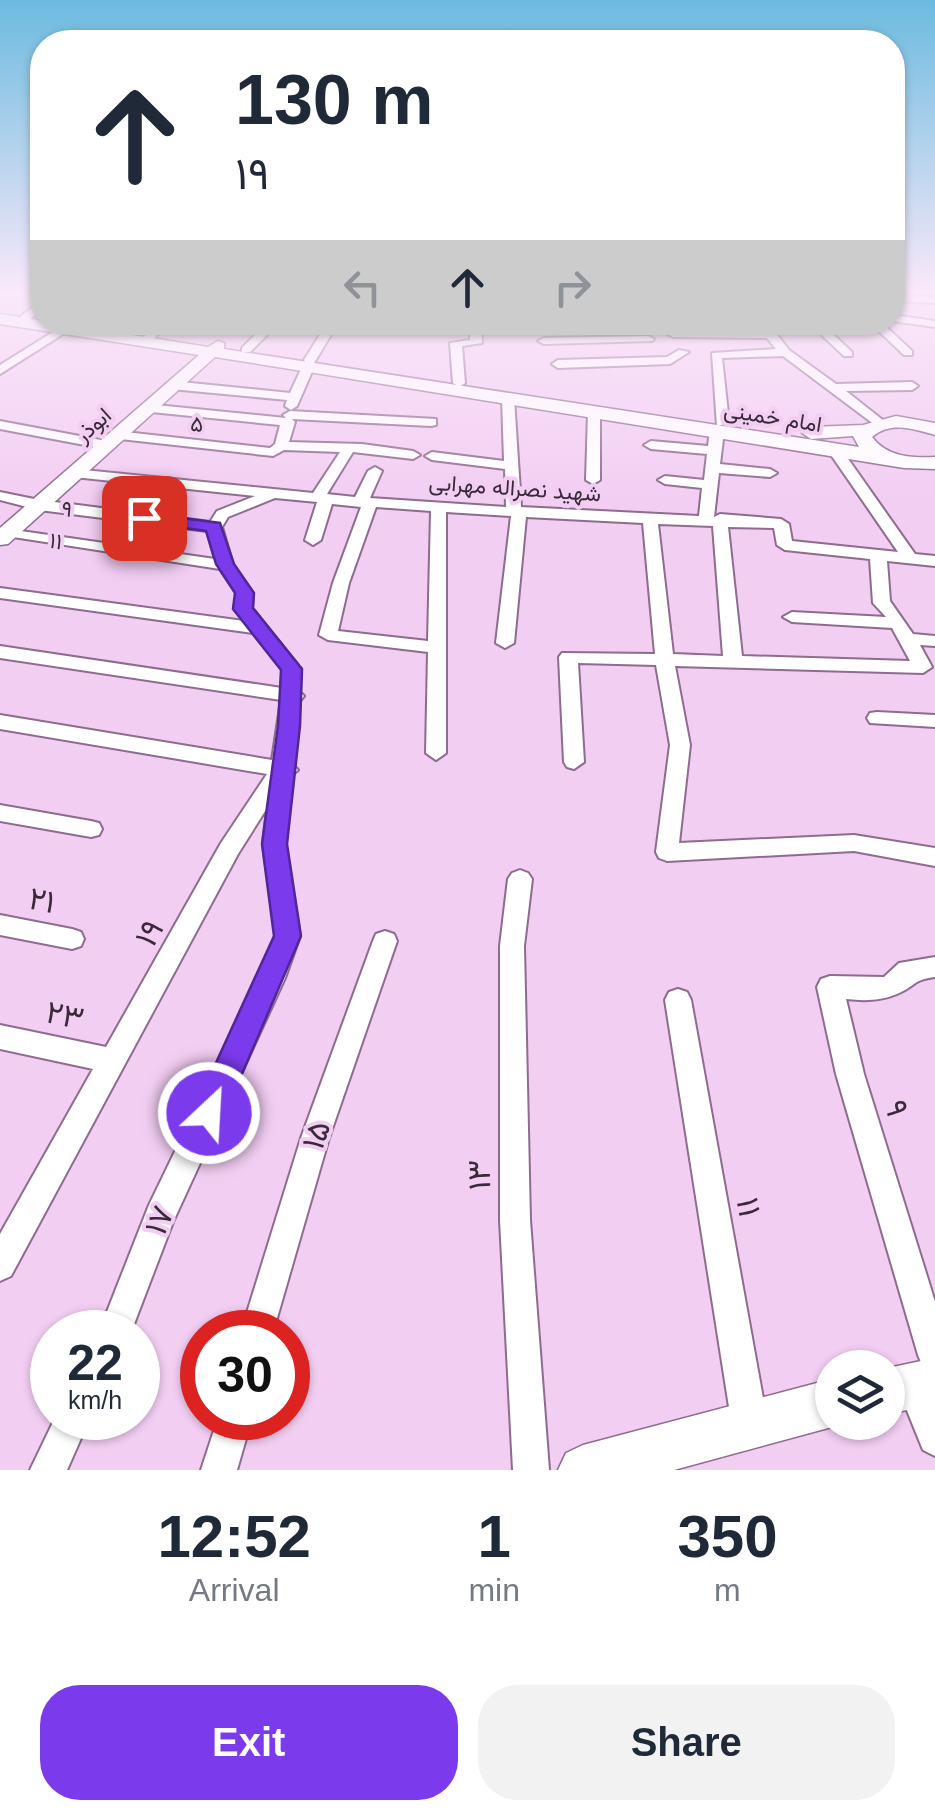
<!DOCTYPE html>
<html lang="en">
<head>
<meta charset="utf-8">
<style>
  :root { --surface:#fff; --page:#f2f2f3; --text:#1f2937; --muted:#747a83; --accent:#7c3aed }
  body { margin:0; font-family:Helvetica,Vazirmatn,sans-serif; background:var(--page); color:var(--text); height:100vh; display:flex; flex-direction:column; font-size:38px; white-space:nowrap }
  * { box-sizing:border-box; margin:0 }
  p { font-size:32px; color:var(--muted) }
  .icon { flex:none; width:55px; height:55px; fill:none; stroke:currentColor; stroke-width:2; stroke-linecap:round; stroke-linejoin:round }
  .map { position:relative; height:1470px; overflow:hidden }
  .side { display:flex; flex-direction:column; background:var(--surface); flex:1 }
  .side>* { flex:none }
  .guide { position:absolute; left:30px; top:30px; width:875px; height:305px; border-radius:40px; box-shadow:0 2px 8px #0004; background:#fff; color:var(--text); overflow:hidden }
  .tools { position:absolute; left:815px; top:1350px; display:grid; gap:20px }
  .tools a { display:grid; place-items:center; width:90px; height:90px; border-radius:50%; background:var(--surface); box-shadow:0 2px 8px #0004; font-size:50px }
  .speed { position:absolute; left:30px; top:1310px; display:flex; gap:20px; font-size:50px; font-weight:700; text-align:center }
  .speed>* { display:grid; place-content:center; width:130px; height:130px; border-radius:50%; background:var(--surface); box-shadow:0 2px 8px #0004; line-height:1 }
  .speed small { font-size:25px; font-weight:400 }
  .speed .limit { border:15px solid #d22; background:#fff; color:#111 }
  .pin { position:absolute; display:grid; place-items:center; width:85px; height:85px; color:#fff; margin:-42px; border-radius:20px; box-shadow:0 5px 15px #0006 }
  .me { position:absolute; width:110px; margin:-55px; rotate:25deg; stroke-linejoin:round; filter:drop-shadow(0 0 8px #0008) }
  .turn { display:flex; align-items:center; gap:35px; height:210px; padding:0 40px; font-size:45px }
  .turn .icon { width:130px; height:130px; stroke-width:2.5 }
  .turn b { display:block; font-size:70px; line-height:85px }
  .lanes { display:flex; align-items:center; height:95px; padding:0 40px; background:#0003; justify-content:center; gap:50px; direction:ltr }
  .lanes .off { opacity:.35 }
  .eta { display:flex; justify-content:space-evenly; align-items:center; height:170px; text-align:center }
  .eta b { font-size:60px; font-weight:700; line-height:70px }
  .primary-button { display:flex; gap:20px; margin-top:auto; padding:20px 40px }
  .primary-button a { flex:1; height:115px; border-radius:40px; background:var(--accent); color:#fff; font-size:40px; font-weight:700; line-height:115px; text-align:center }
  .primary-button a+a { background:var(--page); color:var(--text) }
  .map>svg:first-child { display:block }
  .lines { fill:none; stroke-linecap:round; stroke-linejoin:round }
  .street-casing { stroke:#8d6c8d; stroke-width:4 }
  .secondary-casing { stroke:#8d6c8d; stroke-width:3 }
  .street { fill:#fff; fill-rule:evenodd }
  .secondary { fill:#fff; fill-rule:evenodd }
  .route { fill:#7c3aed; stroke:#51269a; stroke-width:2.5 }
  .labels { text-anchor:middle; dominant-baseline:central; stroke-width:8; stroke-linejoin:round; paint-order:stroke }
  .far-street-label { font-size:22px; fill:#382a38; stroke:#f3cef3 }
  .near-street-label { font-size:32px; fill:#382a38; stroke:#f3cef3 }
</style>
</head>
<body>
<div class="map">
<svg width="935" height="1470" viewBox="0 0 935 1470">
  <rect width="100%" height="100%" fill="#f3cef3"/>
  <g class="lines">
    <defs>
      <g id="street">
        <polygon points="897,296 935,297 935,303 893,301 893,297"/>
        <polygon points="42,301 42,309 29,320 21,320 21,316"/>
        <polygon points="892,315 935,321 935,327 892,321"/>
        <polygon points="157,322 168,322 154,339 146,339 144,337"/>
        <polygon points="328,322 381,327 387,330 381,333 334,330 314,363 306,363 304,360"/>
        <polygon points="470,322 481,322 482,343 462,346 465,383 459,387 453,383 450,343 470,340"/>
        <polygon points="668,322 679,322 679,331 762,332 756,322 767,322 789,350 836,384 912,382 918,386 912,390 846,391 884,421 886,424 879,428 783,356 722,358 729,423 717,426 712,353 776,349 767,338 673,337 667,334"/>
        <polygon points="808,322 820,322 852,352 852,356 844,356"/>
        <polygon points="869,322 881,322 912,351 912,355 904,355"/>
        <polygon points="61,327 71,329 0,374 0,365"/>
        <polygon points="260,330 270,332 250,352 242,352 242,348"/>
        <polygon points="648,336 654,339 652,341 544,344 538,341 544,338"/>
        <polygon points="679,350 689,352 670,364 558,368 552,364 558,360 667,357"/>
        <polygon points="308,363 314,367 297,406 291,410 285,406 287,400 171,389 165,385 171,381 290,393 302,367"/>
        <path d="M508 394 514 398 521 507 699 516 702 488 665 484 658 480 665 476 704 480 707 454 651 449 644 445 651 441 708 446 710 431 717 427 724 431 720 464 770 469 777 473 770 477 719 473 714 517 720 514 781 519 789 524 792 541 898 552 827 449 839 446 915 554 935 556V566L887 561 890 601 913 634 935 636V646L920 645 932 667 923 673 675 666 690 745 679 843 854 835 935 848V866L854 851 667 861 659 858 656 852 670 745 656 665 578 663 584 762 574 769 567 767 564 762 559 657 562 653 655 654 643 523 526 517 514 643 505 648 496 643 511 516 446 512V753L436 760 426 753 428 652 328 640 319 635 333 583 361 507 332 504 321 540 313 545 305 540 317 502 275 498 228 517 222 527 233 565 253 593 252 608 301 669 300 692 304 696 300 701 292 764 298 770 291 776 285 844 300 936 285 978 173 1222 131 1332H99L149 1205 259 978 276 936 263 844 267 808 238 854 11 1276 0 1281V1234L93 1069 0 1049V1025L106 1047 221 843 267 774 0 729V715L272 760 281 700 0 658V646L282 688 283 670 253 633 0 598V588L244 621 234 609 237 593 220 569 0 535 7 529 215 559 207 531 39 510 0 500V492L39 500 210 522 217 511 255 496 74 477 67 473 74 469 313 493 340 452 284 450 273 456 111 438V432L116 431 270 448 275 444 280 425 141 411 140 408 146 404 286 418 283 415 290 411 436 419V425L431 426 292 419 295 422 289 442 362 444 413 451 420 455 413 459 353 452 327 494 355 497 368 471 375 467 382 471 370 498 506 507 505 469 432 460 425 456 432 452 504 461 502 398ZM376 507 431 511 428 641 338 631 349 583ZM658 524 713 526 723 656 673 654ZM728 527 774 528 777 545 785 550 870 559 873 603 886 617 792 612 783 617 792 622 892 628 910 661 742 656Z"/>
        <polygon points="594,408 600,412 600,480 593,484 586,480 588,412"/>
        <polygon points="0,421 106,441 113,445 106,449 0,429"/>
        <polygon points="877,712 935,715 935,727 870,723 867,718 870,713"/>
        <polygon points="0,805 91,821 99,823 102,829 99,835 91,837 0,821"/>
        <polygon points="520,870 528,873 532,879 524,946 530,1220 549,1470 513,1470 500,1220 500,946 508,879 512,873"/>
        <polygon points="0,915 72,929 81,932 84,939 81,946 72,949 0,935"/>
        <polygon points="385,931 394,934 397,941 329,1138 273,1332 241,1332 301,1138 373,941 376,934"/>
        <path d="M935 957V977C912 980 916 986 897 994 880 1001 864 1001 846 999L864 1074 935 1302V1372L923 1367 918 1355 836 1074 817 987 821 979 830 976 884 977 899 963Z"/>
        <polygon points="678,989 687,992 691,1000 768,1426 762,1438 750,1444 738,1438 732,1426 665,1000 669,992"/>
        <polygon points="914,1369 926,1374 935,1395 935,1456 923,1450 897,1386 902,1374"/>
        <polygon points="55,1418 90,1418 67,1470 30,1470"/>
        <polygon points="218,1418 252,1418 237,1470 201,1470"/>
      </g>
      <g id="secondary">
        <path d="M0 314 208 347 218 341 224 343V349L859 447 853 436 811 439 802 433 811 427 863 425 896 416 935 423V435C913 429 891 421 872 437 887 457 911 458 935 457V469L904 468 215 357 8 544 0 545V528L199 355 0 324Z"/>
        <polygon points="935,1358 935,1404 888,1414 888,1368"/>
        <polygon points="832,1379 832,1422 842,1422 832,1427 674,1470 558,1470 566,1453 583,1445"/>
      </g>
    </defs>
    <use href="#street" class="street-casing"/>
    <use href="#secondary" class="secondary-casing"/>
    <use href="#street" class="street"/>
    <use href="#secondary" class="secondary"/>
  </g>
  <linearGradient id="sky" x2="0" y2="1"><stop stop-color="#6cbbdf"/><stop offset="0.59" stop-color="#fae9fa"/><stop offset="1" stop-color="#fae9fa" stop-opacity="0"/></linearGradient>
  <rect width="935" height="497" fill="url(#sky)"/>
  <polygon class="route" points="144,513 220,523 234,564 254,593 253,608 302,669 300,726 287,844 301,936 221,1123 209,1128 198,1123 193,1113 274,936 262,844 278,726 281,670 233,609 235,593 216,564 206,531 138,522 138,515"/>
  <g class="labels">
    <g class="far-street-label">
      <text transform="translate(773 417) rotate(9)">امام خمینی</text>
      <text transform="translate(197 424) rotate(6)">۵</text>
      <text transform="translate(93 425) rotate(-42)">ابوذر</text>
      <text transform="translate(515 488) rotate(4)">شهید نصراله مهرابی</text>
      <text transform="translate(67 509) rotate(7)">۹</text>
      <text transform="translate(56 541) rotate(9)">۱۱</text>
    </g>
    <g class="near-street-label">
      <text transform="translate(42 900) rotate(11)">۲۱</text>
      <text transform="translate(149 933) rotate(-61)">۱۹</text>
      <text transform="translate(65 1015) rotate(12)">۲۳</text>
      <text transform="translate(897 1108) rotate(74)">۹</text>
      <text transform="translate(316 1135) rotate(-71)">۱۵</text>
      <text transform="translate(479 1175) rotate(-91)">۱۳</text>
      <text transform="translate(749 1207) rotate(80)">۱۱</text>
      <text transform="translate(159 1220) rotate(-67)">۱۷</text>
    </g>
  </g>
</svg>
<div class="tools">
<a><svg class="icon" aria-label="layers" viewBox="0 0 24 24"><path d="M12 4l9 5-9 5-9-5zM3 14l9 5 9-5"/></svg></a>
</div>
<div class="speed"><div>22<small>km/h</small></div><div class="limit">30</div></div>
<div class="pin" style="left:144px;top:518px;background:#d93025"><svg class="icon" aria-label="arrive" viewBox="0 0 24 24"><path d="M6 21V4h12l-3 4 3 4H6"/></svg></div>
<svg class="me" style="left:209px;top:1113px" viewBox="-20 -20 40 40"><circle r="17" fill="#7c3aed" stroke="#fff" stroke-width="3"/><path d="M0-11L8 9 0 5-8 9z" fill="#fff"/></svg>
<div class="guide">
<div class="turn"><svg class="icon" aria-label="ahead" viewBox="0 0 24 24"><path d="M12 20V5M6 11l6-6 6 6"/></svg><div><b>130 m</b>۱۹</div></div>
<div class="lanes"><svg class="icon off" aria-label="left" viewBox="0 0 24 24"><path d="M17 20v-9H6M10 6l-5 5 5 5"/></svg><svg class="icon" aria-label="ahead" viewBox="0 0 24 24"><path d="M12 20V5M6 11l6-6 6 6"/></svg><svg class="icon off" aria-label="right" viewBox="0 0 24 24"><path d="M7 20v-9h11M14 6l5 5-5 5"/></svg></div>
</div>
</div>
<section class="side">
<div class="eta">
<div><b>12:52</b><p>Arrival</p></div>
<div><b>1</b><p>min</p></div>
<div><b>350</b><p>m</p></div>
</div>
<div class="primary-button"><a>Exit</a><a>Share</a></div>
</section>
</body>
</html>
